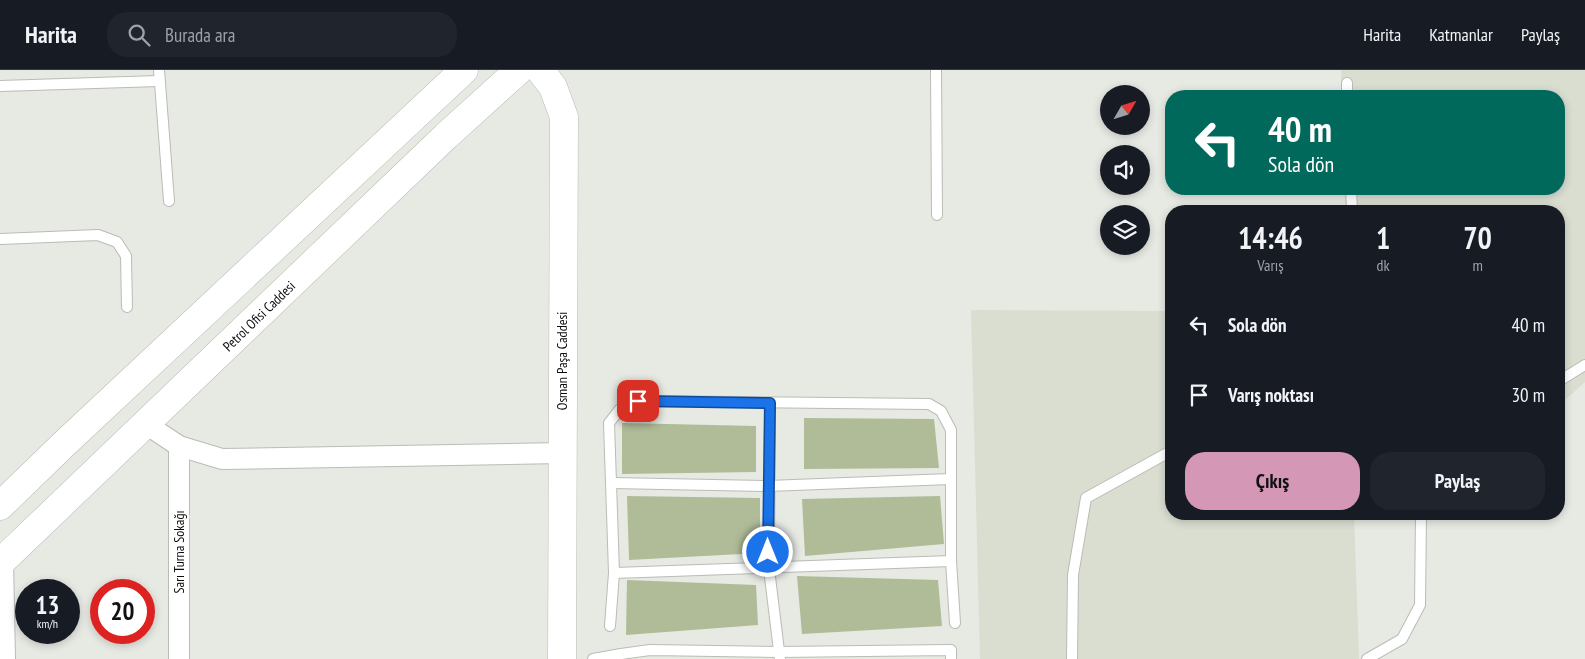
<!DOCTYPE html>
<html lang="tr">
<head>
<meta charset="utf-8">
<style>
  :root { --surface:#171b24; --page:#20242c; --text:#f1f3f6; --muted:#9ea1a6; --line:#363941; --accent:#d497b5 }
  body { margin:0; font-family:"PT Sans Narrow",sans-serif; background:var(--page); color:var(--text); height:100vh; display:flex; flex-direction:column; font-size:19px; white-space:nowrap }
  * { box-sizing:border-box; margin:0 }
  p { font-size:16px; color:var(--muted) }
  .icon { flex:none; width:28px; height:28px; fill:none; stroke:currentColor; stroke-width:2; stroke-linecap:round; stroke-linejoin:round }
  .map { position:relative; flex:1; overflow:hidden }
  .drawer { position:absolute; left:1165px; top:135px; width:400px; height:315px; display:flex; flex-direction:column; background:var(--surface); border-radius:20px; box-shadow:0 2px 8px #0003 }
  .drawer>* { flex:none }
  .hud { position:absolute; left:1165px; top:20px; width:400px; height:105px; border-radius:20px; box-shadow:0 2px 8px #0003; background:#00695c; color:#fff; overflow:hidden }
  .needle { width:32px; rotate:51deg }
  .fabs { position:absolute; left:1100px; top:15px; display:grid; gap:10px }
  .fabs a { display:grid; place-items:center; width:50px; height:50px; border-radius:50%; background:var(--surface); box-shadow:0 2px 8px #0003; font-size:25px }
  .speed { position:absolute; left:15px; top:509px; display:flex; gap:10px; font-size:25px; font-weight:700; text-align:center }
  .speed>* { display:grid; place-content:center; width:65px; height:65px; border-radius:50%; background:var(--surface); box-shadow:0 2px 8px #0003; line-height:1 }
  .speed small { font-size:12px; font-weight:400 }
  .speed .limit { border:8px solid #d22; background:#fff; color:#111 }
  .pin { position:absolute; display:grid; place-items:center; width:42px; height:42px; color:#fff; margin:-21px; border-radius:10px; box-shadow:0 2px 8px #0006 }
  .me { position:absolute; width:55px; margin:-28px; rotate:0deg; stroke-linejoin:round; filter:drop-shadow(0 0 4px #0008) }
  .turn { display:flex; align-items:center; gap:18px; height:105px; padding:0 20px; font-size:22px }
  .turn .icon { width:65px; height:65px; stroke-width:2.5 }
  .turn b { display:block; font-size:35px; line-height:42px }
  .eta { display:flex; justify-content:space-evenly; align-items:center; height:85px; text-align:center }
  .eta b { font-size:30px; font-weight:800; line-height:35px }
  .action { display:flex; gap:10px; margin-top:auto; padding:10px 20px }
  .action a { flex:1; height:58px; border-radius:20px; background:var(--accent); color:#111; font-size:20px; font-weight:800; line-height:58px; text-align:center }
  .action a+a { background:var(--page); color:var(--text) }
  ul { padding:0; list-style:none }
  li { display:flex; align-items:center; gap:15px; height:70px; padding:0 20px }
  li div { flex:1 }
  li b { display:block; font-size:19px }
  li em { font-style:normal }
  header { display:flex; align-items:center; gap:30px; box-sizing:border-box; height:70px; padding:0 25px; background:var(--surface); border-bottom:1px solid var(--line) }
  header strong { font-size:24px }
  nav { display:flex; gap:28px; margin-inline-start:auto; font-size:18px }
  .search { width:350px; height:45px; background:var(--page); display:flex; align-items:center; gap:12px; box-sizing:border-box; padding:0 18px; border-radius:20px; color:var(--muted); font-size:19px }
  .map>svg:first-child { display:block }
  .built { fill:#d9ded1 }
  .green { fill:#b0bc98 }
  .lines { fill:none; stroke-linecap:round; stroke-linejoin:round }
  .lane-casing { stroke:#babcb7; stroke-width:12 }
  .street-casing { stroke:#babcb7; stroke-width:22 }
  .secondary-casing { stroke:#babcb7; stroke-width:29 }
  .primary-casing { stroke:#babcb7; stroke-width:29 }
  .lane { stroke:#fff; stroke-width:10 }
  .street { stroke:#fff; stroke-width:20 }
  .secondary { stroke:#fff; stroke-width:28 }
  .primary { stroke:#fff; stroke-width:28 }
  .route-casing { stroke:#114b97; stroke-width:12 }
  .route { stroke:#1a73e8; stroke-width:9 }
  .labels { text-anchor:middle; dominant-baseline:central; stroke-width:5; stroke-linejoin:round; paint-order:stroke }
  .street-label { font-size:14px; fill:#0c0d0b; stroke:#fff }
</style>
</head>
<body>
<header>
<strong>Harita</strong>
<div class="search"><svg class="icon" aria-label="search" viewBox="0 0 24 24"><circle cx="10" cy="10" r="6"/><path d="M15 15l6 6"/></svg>Burada ara</div>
<nav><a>Harita</a><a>Katmanlar</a><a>Paylaş</a></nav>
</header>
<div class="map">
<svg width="1585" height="589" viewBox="0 0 1585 589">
  <rect width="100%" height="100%" fill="#e7e9e3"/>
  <g class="built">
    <polygon points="1341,0 1585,0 1585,312 1564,331 1559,333 1559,141 1347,141 1346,119 1559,119 1559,26 1342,26"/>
    <polygon points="971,240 1171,241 1171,444 1354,444 1359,589 980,589"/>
  </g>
  <g class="green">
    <polygon points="804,348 934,349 939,398 804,399"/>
    <polygon points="622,353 756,356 756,402 622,404"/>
    <polygon points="627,426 760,428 760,483 629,490"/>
    <polygon points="940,426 944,474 805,486 802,429"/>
    <polygon points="797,506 938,510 942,556 802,564"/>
    <polygon points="627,510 756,515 758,555 626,565"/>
  </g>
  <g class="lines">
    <defs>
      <g id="lane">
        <polyline points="159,0 169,131"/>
        <polyline points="936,0 937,145"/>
        <polyline points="1347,13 1347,26"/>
        <polyline points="0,16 159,11"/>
        <polyline points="1351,119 1352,141"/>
        <polyline points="0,169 98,165 117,172 126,186 127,237"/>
        <polyline points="1559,311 1585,295"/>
        <polyline points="770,333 769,499 780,589"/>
        <polyline points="612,413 768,416 950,409"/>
        <polyline points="614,503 951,491"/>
        <polyline points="610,556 614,503 609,353 620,339 638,331 929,334 941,341 951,360 951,491 955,553"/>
        <polyline points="593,589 621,584"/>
        <polyline points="620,589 621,584 650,580 779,582 951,580 951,589"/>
        <polyline points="1072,589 1073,505 1086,428 1171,381"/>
        <polyline points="1367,589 1402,569 1420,535 1421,444"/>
      </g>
      <g id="street">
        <polyline points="146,354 179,376 222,389 562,383"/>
        <polyline points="179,376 179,589"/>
        <polyline points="3,490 5,589"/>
      </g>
      <polyline id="secondary" points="540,0 553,17 564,47 562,589"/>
      <g id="primary">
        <polyline points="0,436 64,374 464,0"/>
        <polyline points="0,493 446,66 519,0"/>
      </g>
    </defs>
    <use href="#lane" class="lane-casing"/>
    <use href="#street" class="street-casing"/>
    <use href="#secondary" class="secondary-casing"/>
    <use href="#primary" class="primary-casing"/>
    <use href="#lane" class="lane"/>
    <use href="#street" class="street"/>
    <use href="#secondary" class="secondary"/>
    <use href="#primary" class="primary"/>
  </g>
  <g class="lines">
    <defs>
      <polyline id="route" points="638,331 770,333 768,482"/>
    </defs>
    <use href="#route" class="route-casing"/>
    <use href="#route" class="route"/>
  </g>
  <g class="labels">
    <g class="street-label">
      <text transform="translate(259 246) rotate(-44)">Petrol Ofisi Caddesi</text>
      <text transform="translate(562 291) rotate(-90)">Osman Paşa Caddesi</text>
      <text transform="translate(179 482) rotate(-90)">Sarı Turna Sokağı</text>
    </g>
  </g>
</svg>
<div class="fabs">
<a><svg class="needle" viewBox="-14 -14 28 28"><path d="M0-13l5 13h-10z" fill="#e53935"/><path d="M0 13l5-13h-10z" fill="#9ea1a6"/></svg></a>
<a><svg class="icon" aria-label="sound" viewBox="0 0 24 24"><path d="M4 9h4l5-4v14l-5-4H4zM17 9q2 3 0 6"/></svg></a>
<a><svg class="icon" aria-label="layers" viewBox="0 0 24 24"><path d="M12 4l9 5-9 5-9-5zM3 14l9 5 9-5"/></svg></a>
</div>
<div class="speed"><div>13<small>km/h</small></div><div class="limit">20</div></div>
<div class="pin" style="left:638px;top:331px;background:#d93025"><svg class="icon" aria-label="arrive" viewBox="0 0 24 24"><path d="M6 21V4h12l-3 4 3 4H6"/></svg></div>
<svg class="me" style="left:768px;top:482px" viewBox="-20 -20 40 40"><circle r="17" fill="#1a73e8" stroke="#fff" stroke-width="3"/><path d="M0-11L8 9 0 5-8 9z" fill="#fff"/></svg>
<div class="hud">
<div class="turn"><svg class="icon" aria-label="left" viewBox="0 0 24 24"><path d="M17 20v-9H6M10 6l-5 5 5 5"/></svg><div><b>40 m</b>Sola dön</div></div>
</div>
<section class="drawer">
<div class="eta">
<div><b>14:46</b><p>Varış</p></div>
<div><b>1</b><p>dk</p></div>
<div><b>70</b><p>m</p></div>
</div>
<ul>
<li><svg class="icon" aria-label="left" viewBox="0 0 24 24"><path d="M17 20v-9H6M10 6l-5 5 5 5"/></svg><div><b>Sola dön</b></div><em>40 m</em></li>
<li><svg class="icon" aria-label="arrive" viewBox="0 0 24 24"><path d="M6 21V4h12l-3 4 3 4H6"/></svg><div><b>Varış noktası</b></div><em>30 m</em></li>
</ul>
<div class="action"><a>Çıkış</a><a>Paylaş</a></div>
</section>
</div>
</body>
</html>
